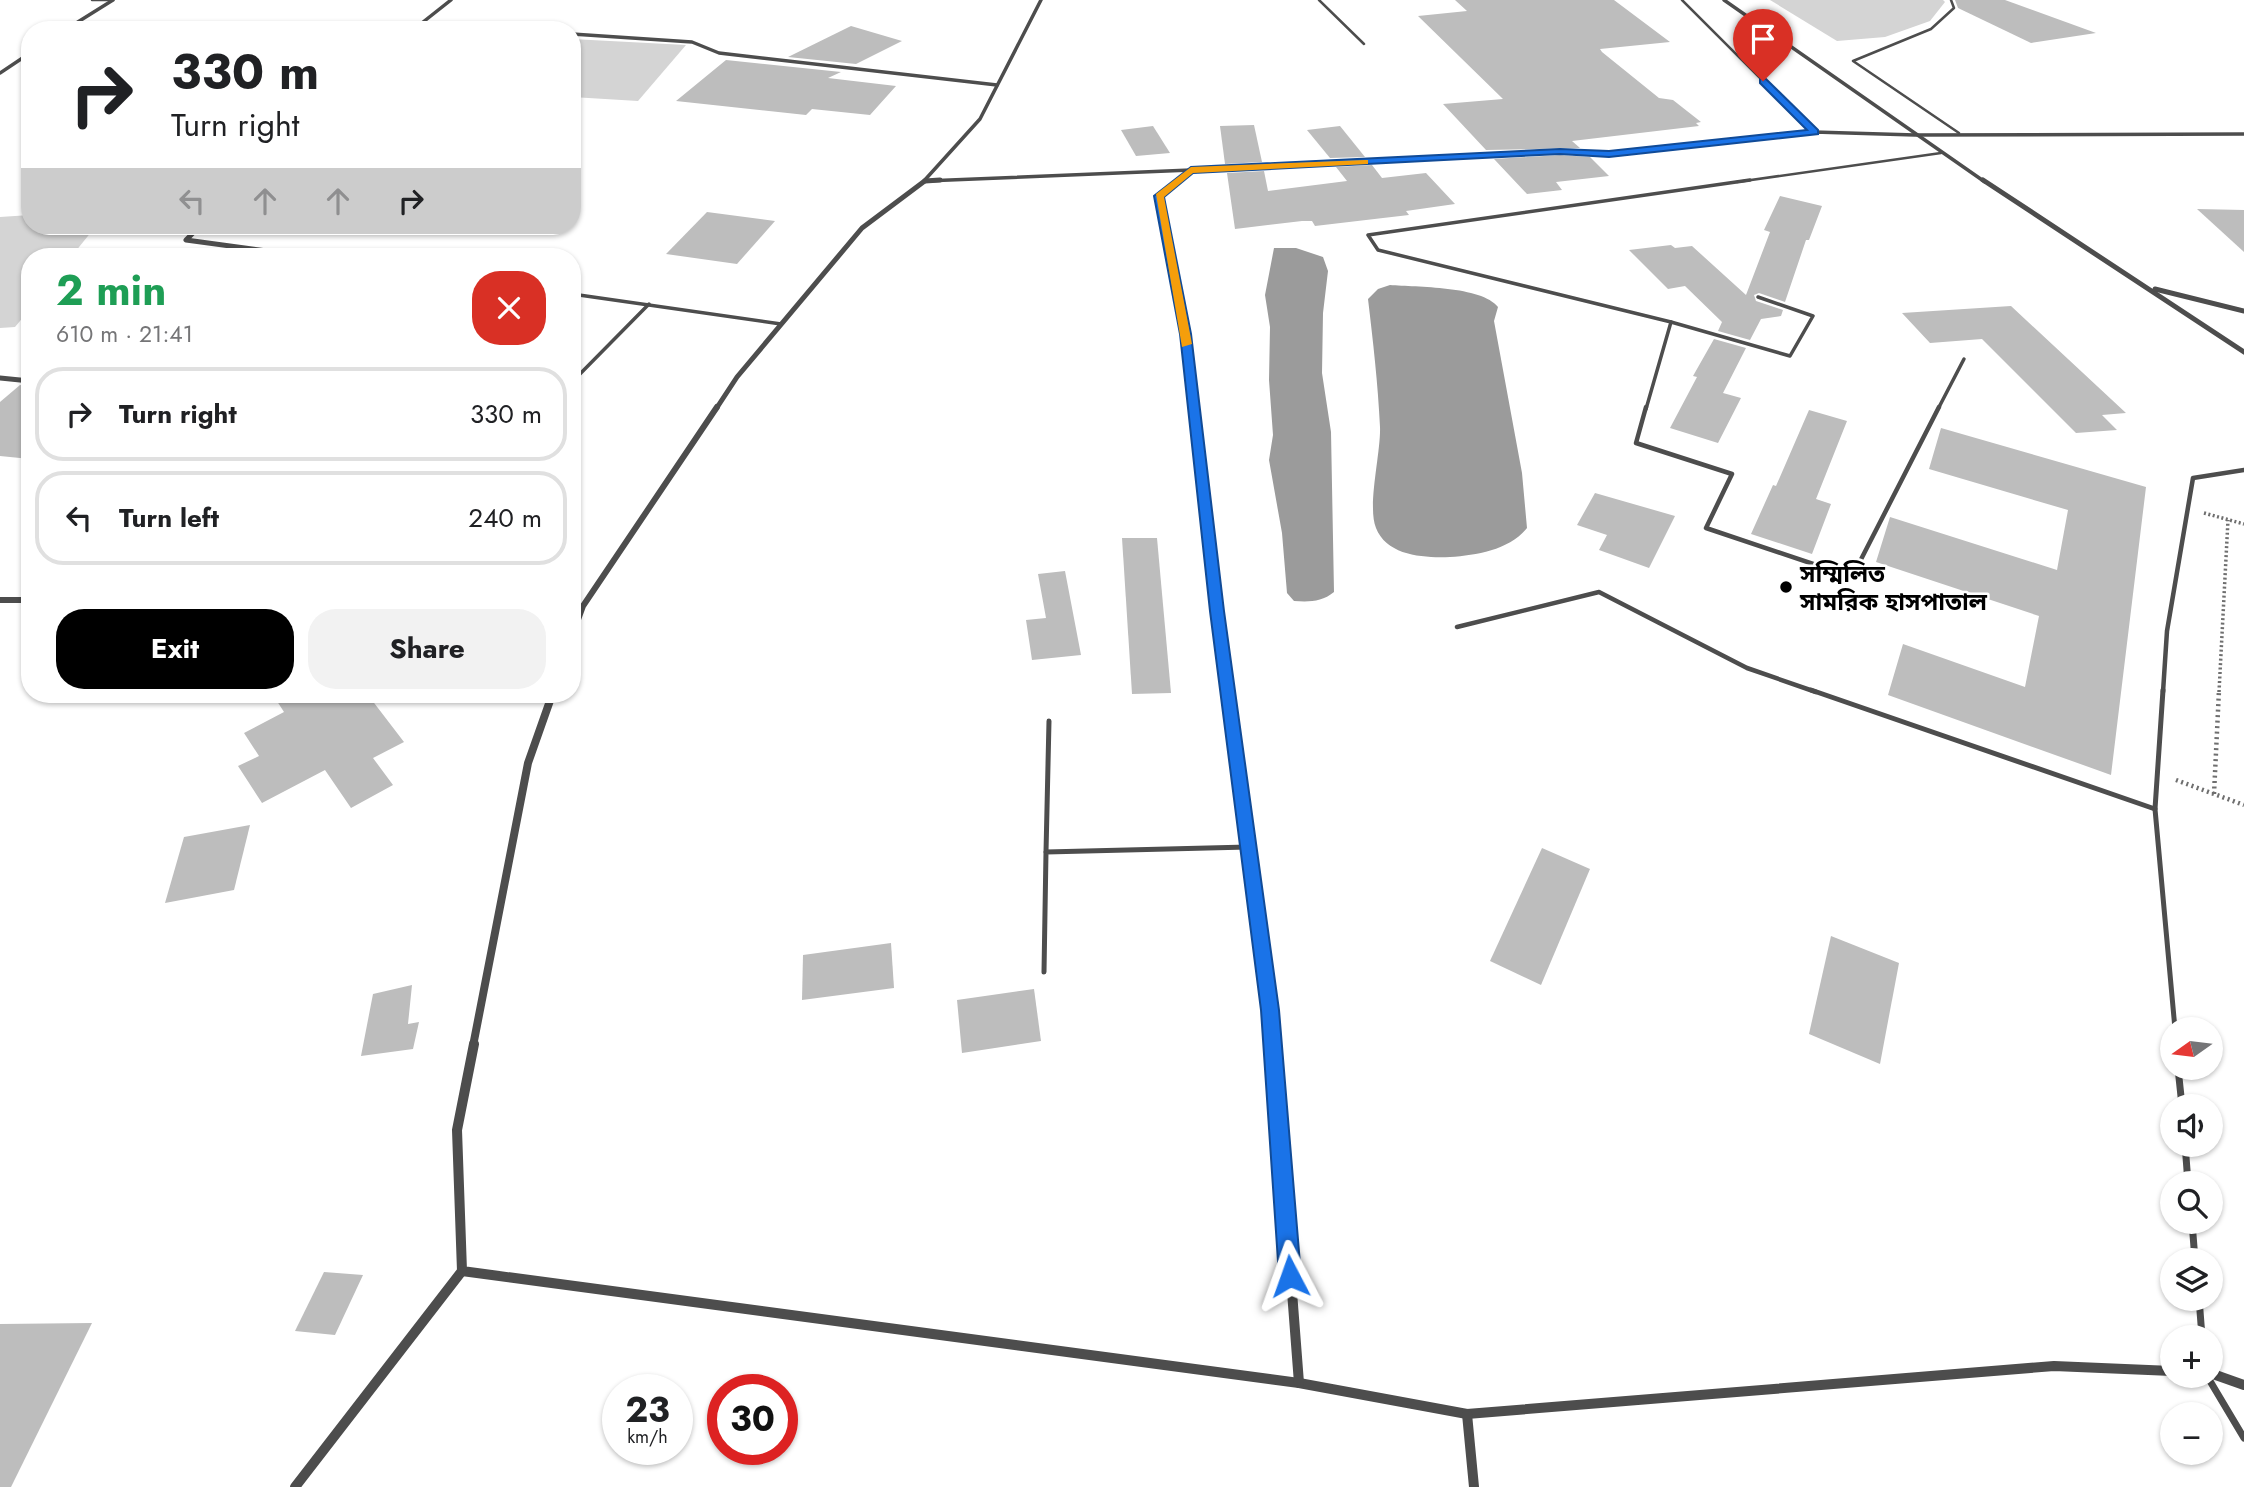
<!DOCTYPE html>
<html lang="en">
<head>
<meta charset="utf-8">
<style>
  :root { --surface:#fff; --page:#f2f2f2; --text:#202124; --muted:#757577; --line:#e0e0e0; --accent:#000 }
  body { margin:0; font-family:Jost,"Noto Sans Bengali",sans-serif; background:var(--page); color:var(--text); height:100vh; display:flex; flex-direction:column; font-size:26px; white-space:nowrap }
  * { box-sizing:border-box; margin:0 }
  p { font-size:23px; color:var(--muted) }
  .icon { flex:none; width:38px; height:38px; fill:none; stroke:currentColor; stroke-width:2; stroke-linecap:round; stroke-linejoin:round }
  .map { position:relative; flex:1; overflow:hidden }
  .drawer { position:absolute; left:21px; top:248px; width:560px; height:455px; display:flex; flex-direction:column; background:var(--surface); border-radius:28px; box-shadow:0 2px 5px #0004 }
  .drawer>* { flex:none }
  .hud { position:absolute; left:21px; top:21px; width:560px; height:214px; border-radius:28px; box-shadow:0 2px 5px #0004; background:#fff; color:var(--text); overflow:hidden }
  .needle { width:46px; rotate:256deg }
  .tools { position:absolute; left:2160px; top:1017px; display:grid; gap:14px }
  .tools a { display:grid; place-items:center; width:63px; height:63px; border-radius:50%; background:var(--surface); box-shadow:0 2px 5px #0004; font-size:35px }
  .speed { position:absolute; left:602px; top:1374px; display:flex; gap:14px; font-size:35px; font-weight:700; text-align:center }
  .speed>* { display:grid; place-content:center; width:91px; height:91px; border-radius:50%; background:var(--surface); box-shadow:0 2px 5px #0004; line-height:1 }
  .speed small { font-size:18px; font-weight:400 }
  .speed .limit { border:10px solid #d22; background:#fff; color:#111 }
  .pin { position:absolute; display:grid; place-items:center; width:60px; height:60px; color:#fff; margin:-72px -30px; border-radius:50% 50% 50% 0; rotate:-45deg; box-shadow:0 0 7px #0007 }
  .pin .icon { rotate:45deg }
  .me { position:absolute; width:77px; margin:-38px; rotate:356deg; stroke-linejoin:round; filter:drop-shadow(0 0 5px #0008) }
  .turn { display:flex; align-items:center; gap:24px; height:147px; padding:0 35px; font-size:32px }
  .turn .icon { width:91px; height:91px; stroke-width:2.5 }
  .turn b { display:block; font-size:49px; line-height:60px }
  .lanes { display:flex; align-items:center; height:66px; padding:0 35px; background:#0003; justify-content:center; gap:35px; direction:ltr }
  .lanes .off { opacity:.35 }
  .round { display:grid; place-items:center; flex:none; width:74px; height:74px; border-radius:28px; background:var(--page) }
  .headline { display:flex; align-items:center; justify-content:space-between; height:119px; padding:0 35px }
  h1 { font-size:42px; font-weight:700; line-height:52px; color:#1e9e55 }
  .primary-button { display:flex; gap:14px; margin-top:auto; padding:14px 35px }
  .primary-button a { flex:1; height:80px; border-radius:28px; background:var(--accent); color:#fff; font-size:28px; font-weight:700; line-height:80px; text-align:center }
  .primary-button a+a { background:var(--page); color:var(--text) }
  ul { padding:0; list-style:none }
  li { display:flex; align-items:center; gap:21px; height:94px; margin:0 14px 10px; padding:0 21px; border:4px solid var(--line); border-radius:28px }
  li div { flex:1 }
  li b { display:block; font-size:26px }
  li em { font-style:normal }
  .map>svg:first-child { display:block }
  .green { fill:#d4d4d4 }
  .water { fill:#9b9b9b }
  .building { fill:#bdbdbd }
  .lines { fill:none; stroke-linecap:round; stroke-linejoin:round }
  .path-far1 { stroke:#6f6f6f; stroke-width:3.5; stroke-dasharray:2 2.5; stroke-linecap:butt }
  .path { stroke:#6f6f6f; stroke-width:4.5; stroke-dasharray:2 3.5; stroke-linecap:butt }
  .lane-far4 { stroke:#4d4d4d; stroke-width:2.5 }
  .lane-far3 { stroke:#4d4d4d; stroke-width:3.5 }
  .lane-far2 { stroke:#4d4d4d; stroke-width:4.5 }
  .lane-far1 { stroke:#4d4d4d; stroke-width:5 }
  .lane { stroke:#4d4d4d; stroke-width:7 }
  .street-far4 { stroke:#4d4d4d; stroke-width:3.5 }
  .street-far3 { stroke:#4d4d4d; stroke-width:5 }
  .street-far2 { stroke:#4d4d4d; stroke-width:6 }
  .street-far1 { stroke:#4d4d4d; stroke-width:8 }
  .street { stroke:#4d4d4d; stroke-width:10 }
  .route { fill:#1a73e8; stroke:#114b97; stroke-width:2 }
  .slow { fill:#f59e0b }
  .poi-dot { fill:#000; stroke:#fff; stroke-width:2.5 }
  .labels { text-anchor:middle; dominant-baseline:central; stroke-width:5; stroke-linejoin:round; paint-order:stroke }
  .poi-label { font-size:24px; font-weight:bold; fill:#000; stroke:#fff; text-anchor:start }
</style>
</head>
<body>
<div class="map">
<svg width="2244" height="1487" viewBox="0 0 2244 1487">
  <rect width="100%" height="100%" fill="#fff"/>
  <g class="green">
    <polygon points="1770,0 1943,0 1945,2 1930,21 1885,37 1837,41"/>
    <polygon points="572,39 686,45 638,101 572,97"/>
    <polygon points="30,215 30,226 96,226 71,257 30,257 30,309 15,327 0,328 0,217"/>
  </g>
  <g class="water">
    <path d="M1274 248H1296L1323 257 1328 271 1323 313 1322 373 1331 432 1334 592C1322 602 1309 602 1294 601L1287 593 1282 533 1269 460 1273 435 1269 380 1270 327 1265 295Z"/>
    <path d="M1390 285C1416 287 1482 286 1498 307L1494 321 1522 473 1527 528C1509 550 1477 555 1450 557 1424 558 1387 556 1376 528 1367 506 1381 453 1380 427 1378 384 1373 341 1368 299L1378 289Z"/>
  </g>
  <g class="building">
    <polygon points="1455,0 1614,0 1670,42 1600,49 1602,52 1659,98 1673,100 1701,122 1696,123 1699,126 1572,141 1580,148 1486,150 1443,104 1503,99 1418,16 1467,11"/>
    <polygon points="1955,0 2005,0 2096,33 2031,43 1958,8"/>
    <polygon points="851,26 902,41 856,64 788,57"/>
    <polygon points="726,60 841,72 828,78 896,86 870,115 812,109 806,115 676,101"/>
    <polygon points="1254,125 1262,162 1225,164 1220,126"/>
    <polygon points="1153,126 1170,153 1136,156 1121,130"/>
    <polygon points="1340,126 1365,157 1330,158 1307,130"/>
    <polygon points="1560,155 1590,157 1609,176 1556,182 1562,190 1527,194 1494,159"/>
    <polygon points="1372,165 1382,178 1426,173 1455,204 1406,211 1409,215 1383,218 1315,226 1312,221 1302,221 1235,229 1227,173 1264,171 1268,191 1347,181 1336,167"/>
    <polygon points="1780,196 1822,206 1809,240 1806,240 1785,302 1759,293 1754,295 1756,301 1783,310 1781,316 1761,319 1750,340 1718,331 1722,322 1685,286 1668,289 1629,250 1671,245 1675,248 1692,246 1746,295 1770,232 1764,230"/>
    <polygon points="2197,209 2244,210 2244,252"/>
    <polygon points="707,212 775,221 737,264 666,254"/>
    <polygon points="2011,306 2126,413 2102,415 2117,430 2076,433 1982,339 1930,343 1902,313"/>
    <polygon points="1714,339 1746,348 1723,393 1741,398 1718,443 1670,428 1697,377 1693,376"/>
    <polygon points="20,385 30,386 30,459 0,456 0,402"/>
    <polygon points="1809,410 1847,421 1816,499 1831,504 1812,554 1751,534 1773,485 1776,486"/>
    <polygon points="1941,428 2146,487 2111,775 1888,695 1903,644 2025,687 2039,616 1876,562 1890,517 2057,570 2068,510 1929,469"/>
    <polygon points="1595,493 1675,516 1649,568 1599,550 1607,535 1577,525"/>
    <polygon points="1122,538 1157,538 1171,693 1132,694"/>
    <polygon points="1065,571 1081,655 1032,660 1026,620 1046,618 1038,574"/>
    <polygon points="273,695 368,695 404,742 373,758 393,785 351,808 325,770 262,803 238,766 259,756 244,733 284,712"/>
    <polygon points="250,825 234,890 165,903 184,837"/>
    <polygon points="1542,848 1590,869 1541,985 1490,961"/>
    <polygon points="1831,936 1899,963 1880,1064 1809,1034"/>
    <polygon points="891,943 894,988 802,1000 803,955"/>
    <polygon points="412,985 408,1024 419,1022 413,1049 361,1056 373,994"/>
    <polygon points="1034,989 1041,1041 962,1053 957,1000"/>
    <polygon points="324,1272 363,1275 335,1335 295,1331"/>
    <polygon points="92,1323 11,1487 0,1487 0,1324"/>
  </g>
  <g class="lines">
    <g class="path-far1">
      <polyline points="2204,513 2244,524"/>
      <polyline points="2219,692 2228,520"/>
    </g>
    <g class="path">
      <polyline points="2176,780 2244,805"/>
      <polyline points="2214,794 2219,690"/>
    </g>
    <g class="lane-far4">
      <polyline points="92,0 113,0"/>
      <polyline points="1319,0 1364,44"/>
      <polyline points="1682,0 1814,132"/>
      <polyline points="1951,0 1954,8 1931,29 1853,61 1959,133"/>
      <polyline points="1737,182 1941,153"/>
    </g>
    <g class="lane-far3">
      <polyline points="572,294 781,324"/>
      <polyline points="1671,322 1790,356 1813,316 1758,297"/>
      <polyline points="572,382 649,304"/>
      <polyline points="1646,409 1671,322 1378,250 1368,235 1750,180"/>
      <polyline points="1938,409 1964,359"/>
    </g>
    <g class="lane-far2">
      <polyline points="1646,407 1636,443 1732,474 1706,528 1852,577 1939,407"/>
      <polyline points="1457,627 1599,592 1747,668 1816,692"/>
      <polyline points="2163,692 2167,631 2193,478 2244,470"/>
    </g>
    <g class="lane-far1">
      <polyline points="1811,690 2155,809"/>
      <polyline points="2163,690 2155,809 2175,1029"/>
      <polyline points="1046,852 1049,721"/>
      <polyline points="1044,972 1046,852 1248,847"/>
    </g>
    <g class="lane">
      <polyline points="2178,1068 2182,1106"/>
      <polyline points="2185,1144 2188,1183"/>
      <polyline points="2192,1222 2195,1260"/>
      <polyline points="2199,1298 2202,1337"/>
      <polyline points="2207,1376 2244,1438"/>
    </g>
    <g class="street-far4">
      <polyline points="1724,0 1985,182"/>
      <polyline points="421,24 511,30"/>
      <polyline points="65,30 113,0"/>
      <polyline points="413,30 451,0"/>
      <polyline points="572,34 692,42 719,53 997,85"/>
      <polyline points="0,73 30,53"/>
      <polyline points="1191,170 1560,151 1609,154 1814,132 1915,135 2244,134"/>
      <polyline points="925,181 1191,170 1176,182"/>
      <polyline points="923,182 980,119 1041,0"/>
    </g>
    <g class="street-far3">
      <polyline points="1178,180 1159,196 1185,334 1194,409"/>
      <polyline points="1983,180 2244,352"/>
      <polyline points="925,181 940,180"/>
      <polyline points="200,226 186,240 311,257"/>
      <polyline points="2155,289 2244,311"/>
      <polyline points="0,378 30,381"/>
      <polyline points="716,409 737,377 862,228 926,180"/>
    </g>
    <g class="street-far2">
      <polyline points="1193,407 1228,692"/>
      <polyline points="0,600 30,600"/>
      <polyline points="572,636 583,606 717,407"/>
    </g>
    <g class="street-far1">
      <polyline points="1228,690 1273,1046"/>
      <polyline points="473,1046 528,763 552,695"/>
    </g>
    <g class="street">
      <polyline points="474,1044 457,1130 462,1271 1299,1383 1467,1414 2054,1366 2172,1371"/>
      <polyline points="1273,1044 1299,1383"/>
      <polyline points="2210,1373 2244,1385"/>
      <polyline points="1467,1414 1474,1487"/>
      <polyline points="295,1487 462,1271"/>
    </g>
  </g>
  <polygon class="route" points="1760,79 1766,79 1818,130 1818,134 1609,157 1560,154 1193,173 1164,197 1191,334 1224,611 1279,1010 1301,1276 1298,1284 1290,1287 1283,1284 1279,1276 1261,1010 1210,611 1180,334 1154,196 1191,167 1560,149 1609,151 1807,130 1760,83"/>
  <polygon class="slow" points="1365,160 1368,160 1368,164 1193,173 1164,197 1192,344 1182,347 1156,194 1191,167"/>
  <circle class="poi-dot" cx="1786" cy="587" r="7"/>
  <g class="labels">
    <g class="poi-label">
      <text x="1800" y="573">সম্মিলিত<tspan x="1800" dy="28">সামরিক হাসপাতাল</tspan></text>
    </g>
  </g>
</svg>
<div class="tools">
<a><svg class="needle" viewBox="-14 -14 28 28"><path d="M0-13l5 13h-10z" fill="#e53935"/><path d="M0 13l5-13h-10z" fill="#757577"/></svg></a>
<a><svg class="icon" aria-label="sound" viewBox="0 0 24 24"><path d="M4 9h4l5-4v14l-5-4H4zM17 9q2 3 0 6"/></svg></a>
<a><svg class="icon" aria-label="search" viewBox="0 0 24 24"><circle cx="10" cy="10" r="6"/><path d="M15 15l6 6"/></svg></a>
<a><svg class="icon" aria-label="layers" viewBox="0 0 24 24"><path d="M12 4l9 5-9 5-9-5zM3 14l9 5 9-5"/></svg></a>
<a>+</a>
<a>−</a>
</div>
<div class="speed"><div>23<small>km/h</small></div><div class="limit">30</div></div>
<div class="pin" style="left:1763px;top:81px;background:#d93025"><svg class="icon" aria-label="arrive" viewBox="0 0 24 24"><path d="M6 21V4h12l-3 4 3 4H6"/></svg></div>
<svg class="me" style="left:1290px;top:1276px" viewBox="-20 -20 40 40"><path d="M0-17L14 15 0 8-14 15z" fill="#1a73e8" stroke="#fff" stroke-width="4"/></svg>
<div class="hud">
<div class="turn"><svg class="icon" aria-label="right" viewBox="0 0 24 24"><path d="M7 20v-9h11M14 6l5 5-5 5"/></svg><div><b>330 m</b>Turn right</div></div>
<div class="lanes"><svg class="icon off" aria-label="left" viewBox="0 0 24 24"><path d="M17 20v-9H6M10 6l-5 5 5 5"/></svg><svg class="icon off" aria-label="ahead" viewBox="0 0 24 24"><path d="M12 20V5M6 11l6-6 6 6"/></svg><svg class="icon off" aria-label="ahead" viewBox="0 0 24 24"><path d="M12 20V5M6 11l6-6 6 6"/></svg><svg class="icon" aria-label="right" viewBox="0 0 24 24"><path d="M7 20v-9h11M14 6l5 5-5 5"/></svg></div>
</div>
<section class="drawer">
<div class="headline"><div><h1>2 min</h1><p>610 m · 21:41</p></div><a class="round" style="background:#d93025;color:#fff"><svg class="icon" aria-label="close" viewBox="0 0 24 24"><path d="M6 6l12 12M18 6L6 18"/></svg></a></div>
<ul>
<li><svg class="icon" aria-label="right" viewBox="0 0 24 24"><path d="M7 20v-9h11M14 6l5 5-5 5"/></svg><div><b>Turn right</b></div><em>330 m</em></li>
<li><svg class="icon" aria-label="left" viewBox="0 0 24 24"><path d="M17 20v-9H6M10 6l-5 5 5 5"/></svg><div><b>Turn left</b></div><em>240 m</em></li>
</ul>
<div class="primary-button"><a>Exit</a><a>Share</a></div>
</section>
</div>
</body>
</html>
